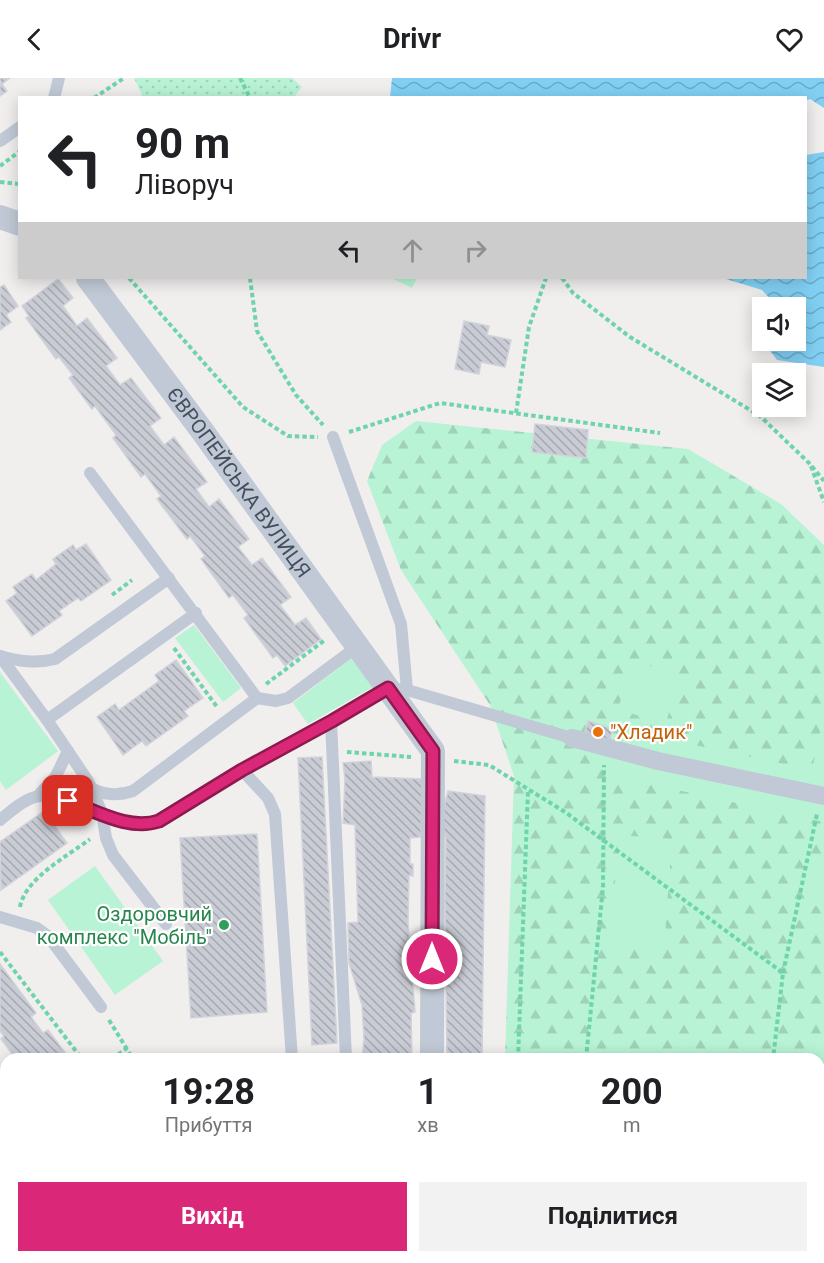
<!DOCTYPE html>
<html lang="uk">
<head>
<meta charset="utf-8">
<style>
  :root { --surface:#fff; --page:#f2f2f2; --text:#202124; --muted:#757577; --accent:#db2777 }
  body { margin:0; font-family:Roboto,sans-serif; background:var(--page); color:var(--text); height:100vh; display:flex; flex-direction:column; font-size:22px; white-space:nowrap }
  * { box-sizing:border-box; margin:0 }
  p { font-size:20px; color:var(--muted) }
  .icon { flex:none; width:33px; height:33px; fill:none; stroke:currentColor; stroke-width:2; stroke-linecap:round; stroke-linejoin:round }
  .map { position:relative; flex:1; overflow:hidden }
  .details { position:absolute; left:0px; top:975px; width:825px; height:210px; display:flex; flex-direction:column; background:var(--surface); border-radius:18px 18px 0 0; box-shadow:0 3px 15px #0003 }
  .details>* { flex:none }
  .hud { position:absolute; left:18px; top:18px; width:789px; height:183px; border-radius:0px; box-shadow:0 3px 15px #0003; background:#fff; color:var(--text); overflow:hidden }
  .controls { position:absolute; left:752px; top:219px; display:grid; gap:12px }
  .controls a { display:grid; place-items:center; width:54px; height:54px; border-radius:0px; background:var(--surface); box-shadow:0 3px 15px #0003; font-size:30px }
  .pin { position:absolute; display:grid; place-items:center; width:51px; height:51px; color:#fff; margin:-26px; border-radius:12px; box-shadow:0 3px 9px #0006 }
  .me { position:absolute; width:66px; margin:-33px; rotate:0deg; stroke-linejoin:round; filter:drop-shadow(0 0 4px #0008) }
  .turn { display:flex; align-items:center; gap:21px; height:126px; padding:0 18px; font-size:27px }
  .turn .icon { width:78px; height:78px; stroke-width:2.5 }
  .turn b { display:block; font-size:42px; line-height:51px }
  .lanes { display:flex; align-items:center; height:57px; padding:0 18px; background:#0003; justify-content:center; gap:30px; direction:ltr }
  .lanes .off { opacity:.35 }
  .eta { display:flex; justify-content:space-evenly; align-items:center; height:102px; text-align:center }
  .eta b { font-size:36px; font-weight:700; line-height:42px }
  .cta { display:flex; gap:12px; margin-top:auto; padding:12px 18px }
  .cta a { flex:1; height:69px; border-radius:0px; background:var(--accent); color:#fff; font-size:24px; font-weight:700; line-height:69px; text-align:center }
  .cta a+a { background:var(--page); color:var(--text) }
  header { display:flex; justify-content:space-between; align-items:center; height:78px; padding:0 18px; background:var(--surface); font-size:27px; font-weight:700 }
  .map>svg:first-child { display:block }
  .grass { fill:url(#grass-dots) }
  .forest { fill:url(#forest-firs) }
  .park { fill:#b8f3d5 }
  .water { fill:url(#water-waves) }
  .building { fill:url(#building-back-hatch); stroke:#d1d3db; stroke-width:1.5 }
  .lines { fill:none; stroke-linecap:round; stroke-linejoin:round }
  .path { stroke:#6dd4ac; stroke-width:4; stroke-dasharray:4.5 3; stroke-linecap:butt }
  .service { stroke:#c0c9d5; stroke-width:12 }
  .pedestrian { stroke:#c0c9d5; stroke-width:18 }
  .minor { stroke:#c0c9d5; stroke-width:24 }
  .route-casing { stroke:#8e194d; stroke-width:15 }
  .route { stroke:#db2777; stroke-width:10 }
  .food-dot { fill:#e8710a; stroke:#fff; stroke-width:2 }
  .leisure-dot { fill:#2e9e5b; stroke:#fff; stroke-width:2 }
  .labels { text-anchor:middle; dominant-baseline:central; stroke-width:4.5; stroke-linejoin:round; paint-order:stroke }
  .street-label { font-size:20px; fill:#444f5e; stroke:#fff }
  .food-label { font-size:20px; fill:#c56008; stroke:#fff; text-anchor:start }
  .leisure-label { font-size:20px; fill:#27864d; stroke:#fff; text-anchor:end }
</style>
</head>
<body>
<header><svg class="icon" aria-label="back" viewBox="0 0 24 24"><path d="M15 5l-7 7 7 7"/></svg>Drivr<svg class="icon" aria-label="heart" viewBox="0 0 24 24"><path d="M12 20l-8-8c-3-5 5-10 8-4 3-6 11-1 8 4z"/></svg></header>
<div class="map">
<svg width="824" height="1185" viewBox="0 0 824 1185">
  <defs>
    <pattern id="grass-dots" width="8" height="8" patternUnits="userSpaceOnUse" patternTransform="scale(1.5)"><rect width="8" height="8" fill="#b8f3d5"/><path d="M2 2h.1M6 6h.1" fill="none" stroke="#9fd2b9" stroke-width="1.8" stroke-linecap="round"/></pattern>
    <pattern id="forest-firs" width="22" height="20" patternUnits="userSpaceOnUse" patternTransform="scale(1.5)"><rect width="22" height="20" fill="#b8f3d5"/><path d="M5 1l3.5 6h-7zM16 11l3.5 6h-7z" fill="#9fd2b9"/></pattern>
    <pattern id="water-waves" width="16" height="10" patternUnits="userSpaceOnUse" patternTransform="scale(1.5)"><rect width="16" height="10" fill="#81d0f4"/><path d="M0 5q4-4 8 0t8 0" fill="none" stroke="#6babc9"/></pattern>
    <pattern id="building-back-hatch" width="6" height="6" patternUnits="userSpaceOnUse" patternTransform="scale(1.5)"><rect width="6" height="6" fill="#c9ccd4"/><path d="M-1 5l2 2M0 0l6 6M5-1l2 2" fill="none" stroke="#a5a8af"/></pattern>
  </defs>
  <rect width="100%" height="100%" fill="#f1eeee"/>
  <polygon class="grass" points="134,0 292,0 302,9 294,19 143,19"/>
  <polygon class="forest" points="416,343 688,371 781,426 824,467 824,1185 499,1185 499,1179 819,1179 819,981 505,981 514,698 490,627 401,492 367,403 382,367"/>
  <g class="park">
    <polygon points="391,200 417,200 412,210"/>
    <polygon points="194,547 241,610 223,624 175,560"/>
    <polygon points="356,577 378,606 308,646 293,625"/>
    <polygon points="643,586 662,591 675,612 666,645 618,632 626,601"/>
    <polygon points="0,594 58,673 6,712 0,703"/>
    <polygon points="824,636 824,744 608,697 619,651 812,692"/>
    <polygon points="618,757 672,761 664,871 611,868"/>
    <polygon points="815,779 824,781 824,830 805,826"/>
    <polygon points="95,788 163,883 115,917 48,822"/>
  </g>
  <g class="water">
    <polygon points="392,0 824,0 824,30 810,21 806,23 806,20 390,19"/>
    <polygon points="824,74 824,289 777,282 763,263 795,262 795,230 773,229 774,225 762,212 723,200 806,200 806,77"/>
  </g>
  <g class="building">
    <polygon points="0,0 10,0 2,6 7,13 0,18"/>
    <polygon points="58,201 73,220 63,228 77,248 87,240 117,280 106,288 120,307 131,300 161,340 150,348 164,367 174,359 207,404 196,411 209,429 219,421 249,461 238,469 252,487 262,480 291,519 280,527 295,547 306,540 321,561 285,588 277,577 273,580 244,540 248,537 233,517 229,520 201,481 205,478 190,458 187,461 157,421 161,418 145,396 141,399 113,360 116,357 95,328 92,331 69,300 73,297 59,279 56,281 26,240 29,238 22,228"/>
    <polygon points="4,207 18,228 6,237 11,244 0,252 0,209"/>
    <polygon points="464,243 489,248 487,257 511,262 505,289 481,284 479,296 455,291"/>
    <polygon points="535,346 588,352 586,380 532,374"/>
    <polygon points="86,466 111,502 81,523 78,520 59,533 62,537 32,558 6,523 17,515 13,509 32,496 36,502 56,486 53,481 73,467 76,472"/>
    <polygon points="176,582 203,620 184,633 188,638 146,668 142,663 123,677 97,639 115,626 119,632 159,603 155,597"/>
    <polygon points="588,643 613,651 609,664 584,657"/>
    <polygon points="322,679 337,965 312,967 298,680"/>
    <polygon points="371,683 372,699 422,701 421,759 410,760 410,786 413,786 413,798 409,797 408,844 415,934 411,935 412,981 362,981 364,961 362,927 349,885 348,845 358,844 355,747 343,745 345,701 343,685"/>
    <polygon points="448,713 485,718 482,981 447,981 445,823 446,761 443,747 444,729"/>
    <polygon points="44,733 67,765 1,812 0,764"/>
    <polygon points="257,756 267,934 191,940 180,760"/>
    <polygon points="0,886 36,935 31,939 43,955 48,952 70,981 16,981 1,961 4,958 0,953"/>
    <polygon points="337,978 337,981 314,981 314,979"/>
    <polygon points="6,1085 6,1111 0,1115 0,1090"/>
    <polygon points="112,1179 117,1179 121,1185 103,1185"/>
    <polygon points="324,1179 347,1179 348,1180 324,1182"/>
    <rect x="367" y="1179" width="42" height="6"/>
    <rect x="447" y="1179" width="32" height="6"/>
  </g>
  <g class="lines">
    <g class="path">
      <polyline points="240,0 250,20"/>
      <polyline points="94,20 124,0"/>
      <polyline points="0,88 20,73"/>
      <polyline points="0,104 20,106"/>
      <polyline points="129,200 243,329 288,358 318,359"/>
      <polyline points="250,200 257,253 296,317 323,347"/>
      <polyline points="562,200 573,215 630,259 760,338 809,385 824,403"/>
      <polyline points="516,335 529,249 546,200"/>
      <polyline points="349,354 440,325 660,355"/>
      <polyline points="811,388 824,424"/>
      <polyline points="112,517 132,502"/>
      <polyline points="174,570 217,629"/>
      <polyline points="266,606 325,562"/>
      <polyline points="347,674 411,679"/>
      <polyline points="454,683 489,687 565,734 783,895 773,981"/>
      <path d="M20 829C25 800 68 778 90 761"/>
      <polyline points="0,874 82,981"/>
      <polyline points="783,895 817,736"/>
      <polyline points="109,942 133,981"/>
      <polyline points="112,981 127,970"/>
      <polyline points="518,981 528,712"/>
      <polyline points="586,981 603,809 604,687"/>
      <polyline points="0,1062 6,1058"/>
      <polyline points="230,1179 236,1185"/>
      <polyline points="586,1179 586,1185"/>
      <polyline points="778,1179 779,1185"/>
      <polyline points="71,1185 79,1179"/>
      <polyline points="511,1185 511,1179"/>
    </g>
    <g class="service">
      <polyline points="54,20 59,0"/>
      <polyline points="0,63 20,49"/>
      <polyline points="333,359 401,546 407,612"/>
      <polyline points="90,395 257,620 276,623 288,620 358,568"/>
      <polyline points="0,578 47,642 88,703 102,735 106,760 113,777 166,846"/>
      <path d="M0 578C19 583 35 586 55 581L169 500"/>
      <polyline points="47,642 196,535"/>
      <polyline points="331,643 346,981"/>
      <polyline points="242,692 268,720 275,736 292,981"/>
      <path d="M91 710C105 718 118 718 133 713L257 620"/>
      <polyline points="38,718 56,698 68,673"/>
      <path d="M0 742C11 733 22 723 35 719 67 710 115 752 153 745L388 610 407 612 572 660"/>
      <polyline points="0,839 37,850 48,858 101,929"/>
      <polyline points="143,1179 144,1185"/>
      <polyline points="354,1179 354,1185"/>
    </g>
    <polyline class="pedestrian" points="572,660 658,683 824,718"/>
    <g class="minor">
      <polyline points="0,139 20,146"/>
      <path id="s1" d="M88 200 203 354 433 673 432 981"/>
      <polyline points="431,1185 431,1179"/>
    </g>
  </g>
  <g class="lines">
    <defs>
      <path id="route" d="M68 723C96 733 129 753 159 743L242 692 332 643 388 610 433 673 432 881"/>
    </defs>
    <use href="#route" class="route-casing"/>
    <use href="#route" class="route"/>
  </g>
  <circle class="food-dot" cx="598" cy="654" r="6"/>
  <circle class="leisure-dot" cx="224" cy="847" r="6"/>
  <g class="labels">
    <g class="street-label">
      <text stroke="none"><textPath href="#s1" startOffset="254">ЄВРОПЕЙСЬКА ВУЛИЦЯ</textPath></text>
    </g>
    <g class="food-label">
      <text x="610" y="654">"Хладик"</text>
    </g>
    <g class="leisure-label">
      <text x="212" y="836">Оздоровчий<tspan x="212" dy="23">комплекс "Мобіль"</tspan></text>
    </g>
  </g>
</svg>
<div class="controls">
<a><svg class="icon" aria-label="sound" viewBox="0 0 24 24"><path d="M4 9h4l5-4v14l-5-4H4zM17 9q2 3 0 6"/></svg></a>
<a><svg class="icon" aria-label="layers" viewBox="0 0 24 24"><path d="M12 4l9 5-9 5-9-5zM3 14l9 5 9-5"/></svg></a>
</div>
<div class="pin" style="left:68px;top:723px;background:#d93025"><svg class="icon" aria-label="arrive" viewBox="0 0 24 24"><path d="M6 21V4h12l-3 4 3 4H6"/></svg></div>
<svg class="me" style="left:432px;top:881px" viewBox="-20 -20 40 40"><circle r="17" fill="#db2777" stroke="#fff" stroke-width="3"/><path d="M0-11L8 9 0 5-8 9z" fill="#fff"/></svg>
<div class="hud">
<div class="turn"><svg class="icon" aria-label="left" viewBox="0 0 24 24"><path d="M17 20v-9H6M10 6l-5 5 5 5"/></svg><div><b>90 m</b>Ліворуч</div></div>
<div class="lanes"><svg class="icon" aria-label="left" viewBox="0 0 24 24"><path d="M17 20v-9H6M10 6l-5 5 5 5"/></svg><svg class="icon off" aria-label="ahead" viewBox="0 0 24 24"><path d="M12 20V5M6 11l6-6 6 6"/></svg><svg class="icon off" aria-label="right" viewBox="0 0 24 24"><path d="M7 20v-9h11M14 6l5 5-5 5"/></svg></div>
</div>
<section class="details">
<div class="eta">
<div><b>19:28</b><p>Прибуття</p></div>
<div><b>1</b><p>хв</p></div>
<div><b>200</b><p>m</p></div>
</div>
<div class="cta"><a>Вихід</a><a>Поділитися</a></div>
</section>
</div>
</body>
</html>
